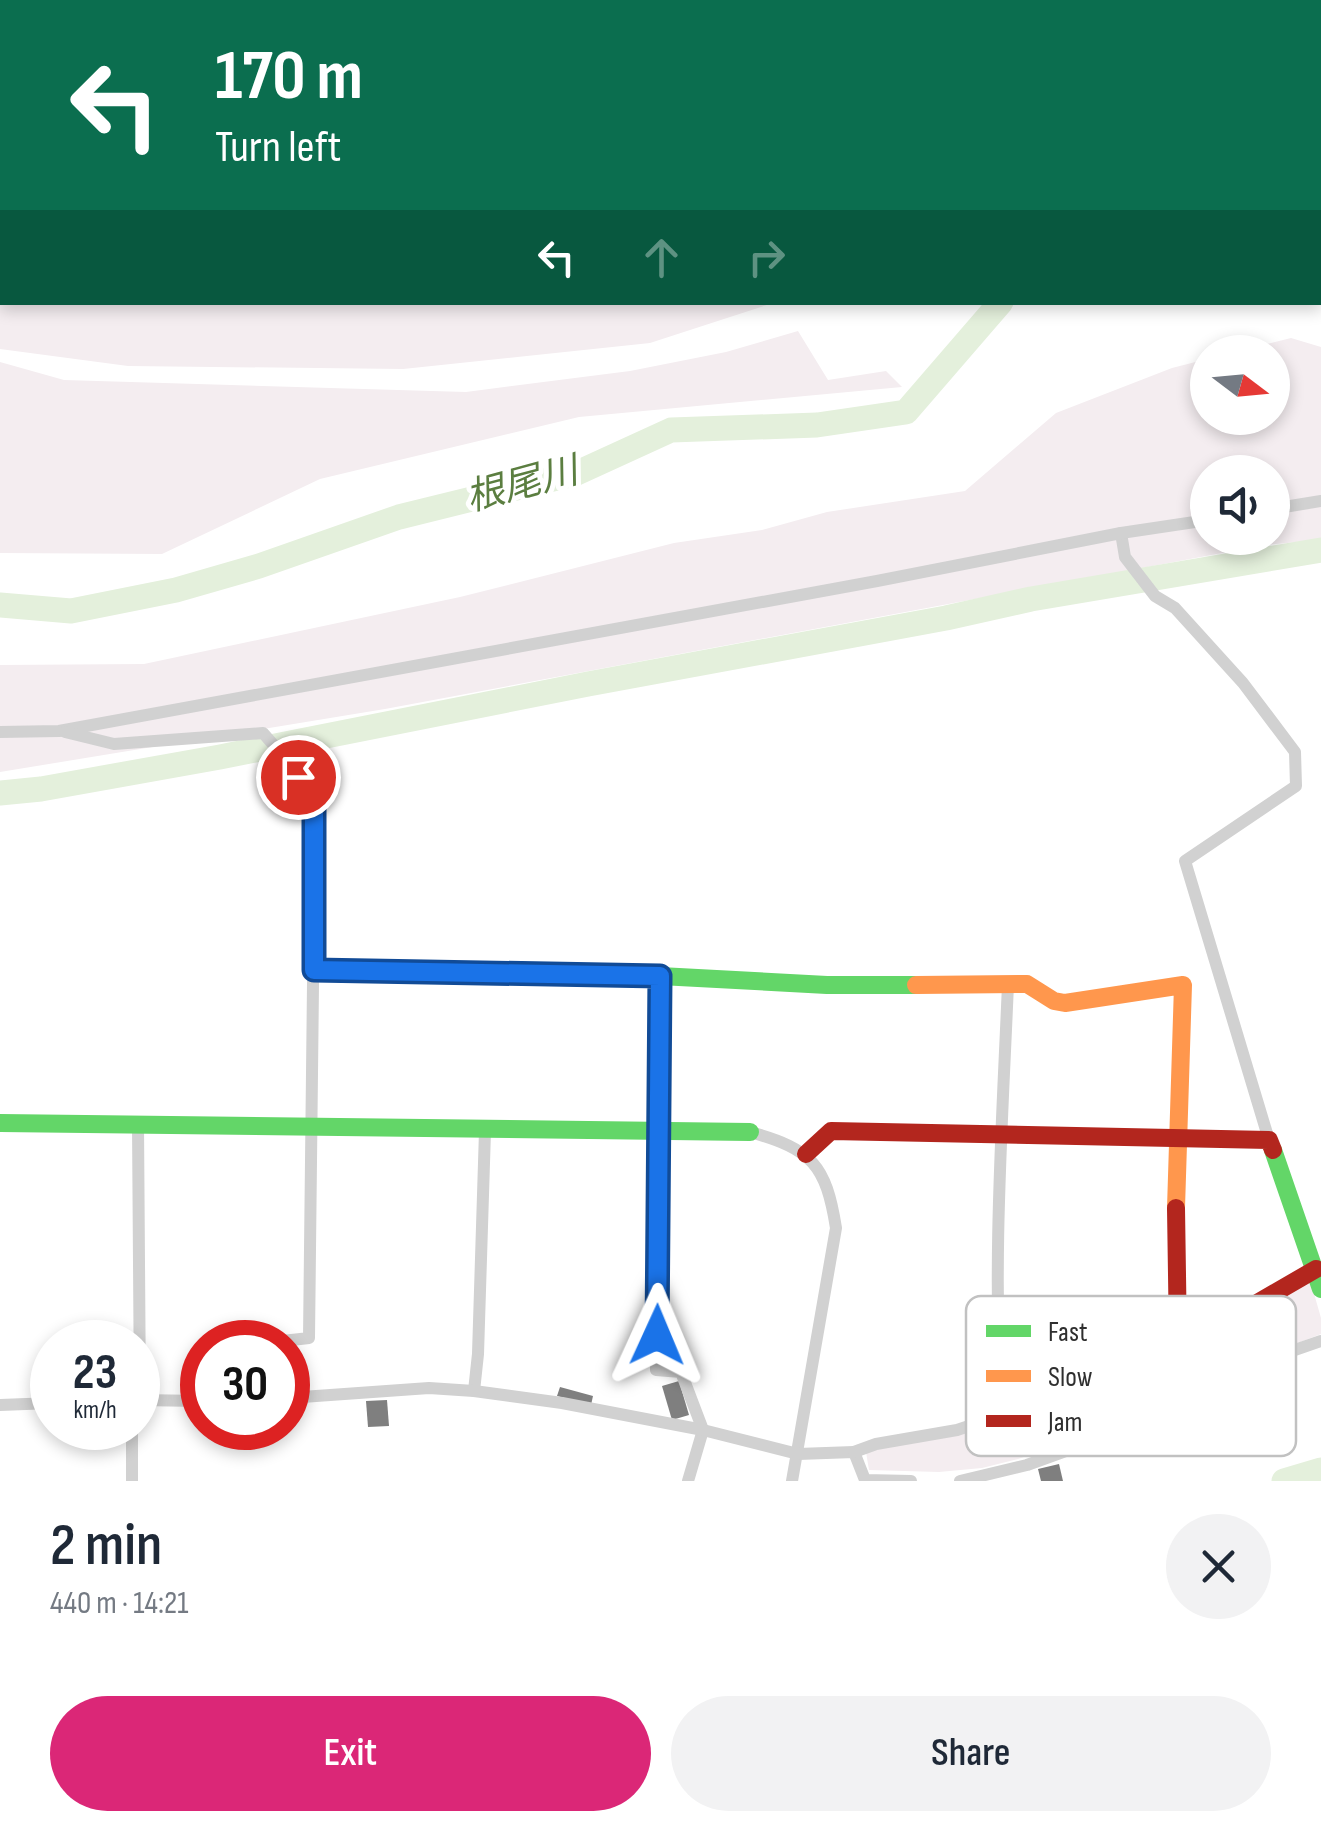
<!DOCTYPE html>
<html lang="en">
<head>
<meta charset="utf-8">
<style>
  :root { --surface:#fff; --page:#f2f2f3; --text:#1f2937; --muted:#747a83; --accent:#db2777 }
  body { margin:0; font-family:"Sofia Sans Condensed","Noto Sans JP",sans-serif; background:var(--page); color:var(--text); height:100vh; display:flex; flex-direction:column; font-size:38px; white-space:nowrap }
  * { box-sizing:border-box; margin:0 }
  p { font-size:32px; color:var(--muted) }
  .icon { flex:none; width:55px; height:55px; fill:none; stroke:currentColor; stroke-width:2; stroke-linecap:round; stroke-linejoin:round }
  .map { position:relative; height:1481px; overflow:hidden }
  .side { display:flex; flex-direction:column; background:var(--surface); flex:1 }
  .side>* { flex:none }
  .top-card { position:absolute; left:0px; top:0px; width:1322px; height:305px; box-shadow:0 5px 15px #0003; background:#0b6e4f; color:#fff; overflow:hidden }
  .needle { width:65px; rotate:106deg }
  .tools { position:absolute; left:1190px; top:335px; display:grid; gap:20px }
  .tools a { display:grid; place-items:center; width:100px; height:100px; border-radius:50%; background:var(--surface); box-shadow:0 5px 15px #0003; font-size:50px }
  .speed { position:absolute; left:30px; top:1320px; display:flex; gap:20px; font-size:50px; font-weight:700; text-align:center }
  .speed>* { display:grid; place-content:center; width:130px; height:130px; border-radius:50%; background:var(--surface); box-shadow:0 5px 15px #0003; line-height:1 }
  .speed small { font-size:25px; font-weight:400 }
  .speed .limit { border:15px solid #d22; background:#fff; color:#111 }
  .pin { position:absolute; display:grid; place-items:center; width:85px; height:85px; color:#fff; margin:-42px; border:5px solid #fff; border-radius:50%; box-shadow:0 2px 10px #0007 }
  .me { position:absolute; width:110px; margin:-55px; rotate:1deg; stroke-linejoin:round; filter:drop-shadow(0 0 8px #0008) }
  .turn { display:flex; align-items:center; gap:35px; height:210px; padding:0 50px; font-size:45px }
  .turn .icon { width:130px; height:130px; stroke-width:2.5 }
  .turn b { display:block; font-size:70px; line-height:85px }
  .lanes { display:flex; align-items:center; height:95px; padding:0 50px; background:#0003; justify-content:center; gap:50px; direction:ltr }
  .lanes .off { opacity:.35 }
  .round { display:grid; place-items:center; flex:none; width:105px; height:105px; border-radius:52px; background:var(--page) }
  .overview { display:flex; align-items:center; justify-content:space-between; height:170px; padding:0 50px }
  h1 { font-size:60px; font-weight:600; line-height:75px }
  .cta { display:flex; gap:20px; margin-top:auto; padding:20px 50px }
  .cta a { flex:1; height:115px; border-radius:60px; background:var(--accent); color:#fff; font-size:40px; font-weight:600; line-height:115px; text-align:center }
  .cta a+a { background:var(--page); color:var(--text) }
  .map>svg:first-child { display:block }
  .green { fill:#f4edf0; fill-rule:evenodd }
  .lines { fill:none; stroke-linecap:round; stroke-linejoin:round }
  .river { stroke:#e4f0dc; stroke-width:25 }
  .building { fill:#7f7f7f }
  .path { stroke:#cfcfcf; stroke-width:2.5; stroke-dasharray:5 5; stroke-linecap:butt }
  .street { stroke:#d1d1d1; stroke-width:12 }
  .fast { stroke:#63d668; stroke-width:18 }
  .slow { stroke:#ff974d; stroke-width:18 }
  .jam { stroke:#b3261e; stroke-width:18 }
  .route-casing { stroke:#114b97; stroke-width:25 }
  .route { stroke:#1a73e8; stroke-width:18 }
  .labels { text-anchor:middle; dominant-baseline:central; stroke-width:10; stroke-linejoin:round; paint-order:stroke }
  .water-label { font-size:38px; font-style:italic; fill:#5b7e40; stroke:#fff }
  .key { fill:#fff; stroke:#c1c1c1; stroke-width:2.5 }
  .key-label { font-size:28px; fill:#2f2f2f }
</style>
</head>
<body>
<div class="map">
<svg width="1321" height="1481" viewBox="0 0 1321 1481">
  <rect width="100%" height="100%" fill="#fff"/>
  <g class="green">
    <polygon points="0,259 2,302 773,303 650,343 403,369 128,366 0,349"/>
    <polygon points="798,331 828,380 886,371 902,387 579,417 320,479 162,554 0,553 0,362 64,380 466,392 630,371 726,352"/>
    <path d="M1291 338 1321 347V540L1265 545 385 709 0 772V665L144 664 460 597 674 543 762 530 827 512 965 491 1056 413 1172 368 1207 359 1208 418H1272V352H1235ZM1208 472H1272V538H1208Z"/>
    <polygon points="1309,1276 1321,1318 1321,1334 1192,1384 1099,1432 1018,1459 982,1468 939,1472 869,1470 866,1452 1006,1419 1175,1354"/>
  </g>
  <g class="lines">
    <g class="river">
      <polyline points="1320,244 1321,244"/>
      <polyline points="0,605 71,611 176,590 259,566 399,517 577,473 671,430 817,425 906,412 1001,302"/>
      <polyline points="0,793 41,789 220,757 588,684 946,618 1031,599 1321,550"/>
      <polyline points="1284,1481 1321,1470"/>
    </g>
  </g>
  <g class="building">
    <polygon points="679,1381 689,1415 672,1420 662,1386"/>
    <polygon points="560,1387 593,1396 591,1405 557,1396"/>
    <polygon points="387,1400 389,1426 368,1427 366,1401"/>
    <polygon points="1059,1464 1063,1481 1041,1481 1038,1469"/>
  </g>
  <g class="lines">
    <g class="path">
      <polyline points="274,0 279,2"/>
      <polyline points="151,2 152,0"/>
    </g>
    <g class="street">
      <polyline points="625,0 629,2"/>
      <polyline points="828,2 829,0"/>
      <polyline points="0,249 2,249"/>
      <polyline points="1272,509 1321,501"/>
      <polyline points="1121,533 1125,557 1155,596 1175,608 1243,683 1295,752 1296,786 1185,861 1269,1140"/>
      <polyline points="0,732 59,731 877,581 1121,533 1208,520"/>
      <polyline points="65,732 114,744 263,733 285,758 315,808 309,1338 274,1342"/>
      <polyline points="660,976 656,1370 681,1372 703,1430 688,1481"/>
      <polyline points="138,1124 140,1400"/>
      <path d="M750 1132C812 1149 826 1165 836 1228L792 1481"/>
      <polyline points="474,1391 478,1354 485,1131"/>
      <polyline points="288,1398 429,1388 474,1391 562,1403 703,1430 798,1454 854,1452 865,1480 911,1481"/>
      <polyline points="138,1400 202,1401"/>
      <polyline points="0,1405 52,1403"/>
      <path d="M854 1452 876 1444 957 1430 1002 1415C992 1271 1002 1128 1008 984"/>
      <polyline points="132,1481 132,1428"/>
      <polyline points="960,1481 1027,1465 1129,1428 1231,1372 1321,1341"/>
    </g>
    <g class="fast">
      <polyline points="314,970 660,976 827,985 916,985"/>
      <polyline points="0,1123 750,1132"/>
      <polyline points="1273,1150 1321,1289"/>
    </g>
    <polyline class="slow" points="916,985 1027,984 1054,1001 1065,1003 1183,985 1176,1208"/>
    <g class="jam">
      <polyline points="806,1154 831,1131 1269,1140 1273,1150"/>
      <polyline points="1176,1208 1178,1341 1240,1313 1316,1269"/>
    </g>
  </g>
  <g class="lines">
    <defs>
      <polyline id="route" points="298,777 314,808 314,970 660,976 657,1335"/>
    </defs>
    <use href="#route" class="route-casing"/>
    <use href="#route" class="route"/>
  </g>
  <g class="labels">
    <g class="water-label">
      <text transform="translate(522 485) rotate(-15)">根尾川</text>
    </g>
  </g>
  <rect x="966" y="1296" width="330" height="160" rx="15" class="key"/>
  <rect x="986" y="1325" width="45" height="12" fill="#63d668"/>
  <rect x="986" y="1370" width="45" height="12" fill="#ff974d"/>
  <rect x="986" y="1415" width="45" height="12" fill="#b3261e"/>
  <g class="key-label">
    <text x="1048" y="1341">Fast</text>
    <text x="1048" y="1386">Slow</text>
    <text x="1048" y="1431">Jam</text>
  </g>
</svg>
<div class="tools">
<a><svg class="needle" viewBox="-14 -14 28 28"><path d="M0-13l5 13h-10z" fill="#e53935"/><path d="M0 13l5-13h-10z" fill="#747a83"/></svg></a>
<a><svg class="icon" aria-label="sound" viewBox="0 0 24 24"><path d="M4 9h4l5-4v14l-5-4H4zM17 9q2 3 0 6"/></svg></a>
</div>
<div class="speed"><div>23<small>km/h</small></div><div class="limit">30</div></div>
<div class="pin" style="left:298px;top:777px;background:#d93025"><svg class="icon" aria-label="arrive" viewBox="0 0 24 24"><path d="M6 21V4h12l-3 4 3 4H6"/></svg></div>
<svg class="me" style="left:657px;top:1335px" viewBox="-20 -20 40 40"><path d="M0-17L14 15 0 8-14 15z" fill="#1a73e8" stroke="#fff" stroke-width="4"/></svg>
<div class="top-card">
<div class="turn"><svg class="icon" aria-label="left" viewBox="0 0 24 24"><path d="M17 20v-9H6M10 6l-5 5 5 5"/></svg><div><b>170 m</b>Turn left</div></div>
<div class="lanes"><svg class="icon" aria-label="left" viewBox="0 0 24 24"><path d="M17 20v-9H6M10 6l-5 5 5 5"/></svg><svg class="icon off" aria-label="ahead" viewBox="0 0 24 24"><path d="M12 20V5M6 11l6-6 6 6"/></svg><svg class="icon off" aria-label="right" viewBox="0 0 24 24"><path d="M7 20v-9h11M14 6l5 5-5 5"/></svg></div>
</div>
</div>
<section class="side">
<div class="overview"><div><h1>2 min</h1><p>440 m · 14:21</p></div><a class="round"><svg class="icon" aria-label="close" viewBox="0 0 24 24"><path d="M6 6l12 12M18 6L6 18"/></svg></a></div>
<div class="cta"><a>Exit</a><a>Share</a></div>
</section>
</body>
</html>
